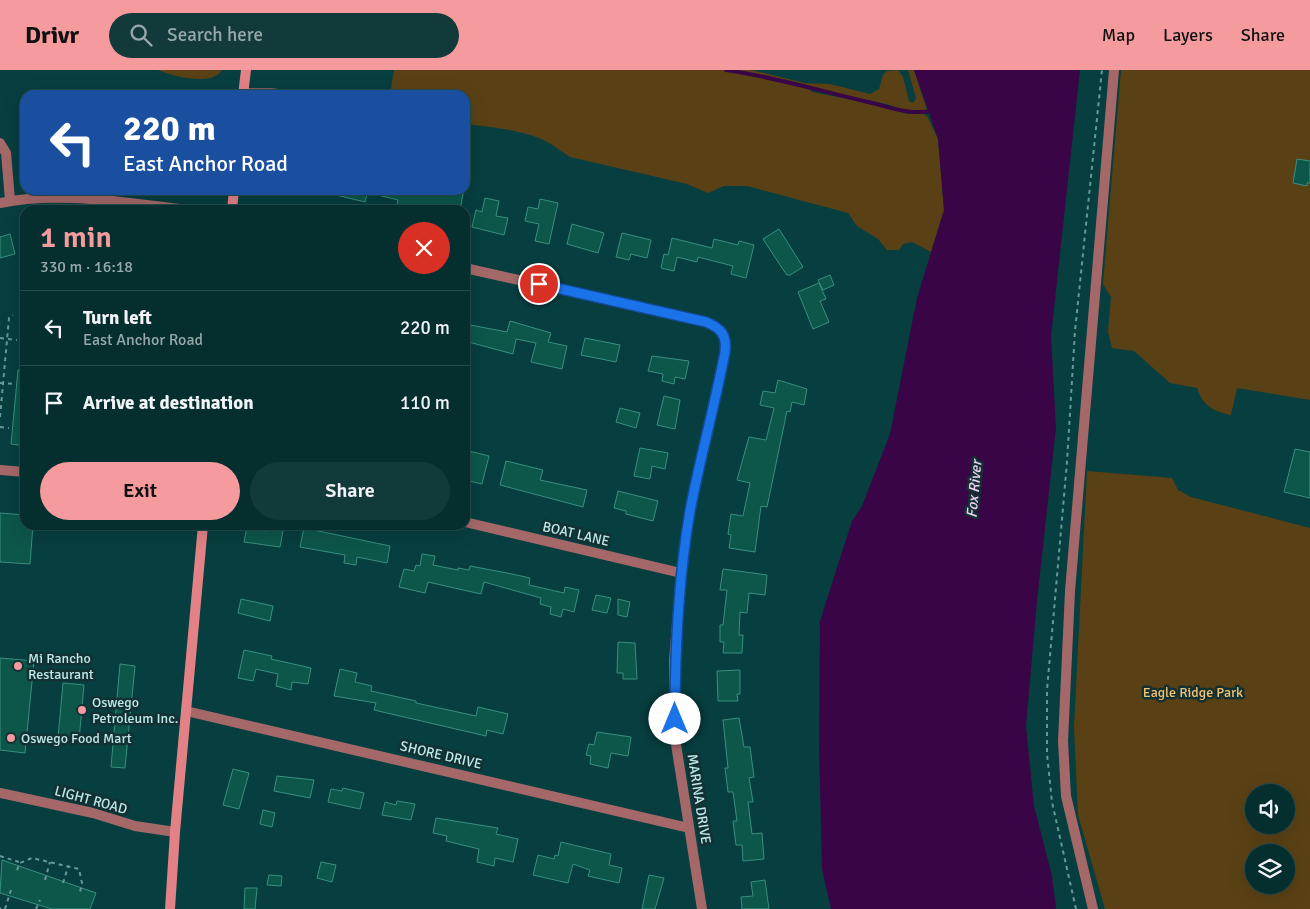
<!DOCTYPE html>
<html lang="en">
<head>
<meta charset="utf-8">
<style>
  :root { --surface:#052e2f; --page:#133a3b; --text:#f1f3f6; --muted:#97a8aa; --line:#264a4b; --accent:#f59b9d }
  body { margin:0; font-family:Signika,sans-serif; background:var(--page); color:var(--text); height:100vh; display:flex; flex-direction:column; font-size:19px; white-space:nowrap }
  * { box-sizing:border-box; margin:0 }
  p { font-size:16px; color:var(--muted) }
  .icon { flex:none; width:28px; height:28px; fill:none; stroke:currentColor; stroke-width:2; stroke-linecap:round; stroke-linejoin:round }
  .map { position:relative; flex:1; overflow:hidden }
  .panel { position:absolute; left:20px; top:135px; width:450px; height:325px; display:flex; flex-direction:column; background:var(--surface); border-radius:15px; box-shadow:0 5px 20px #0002,0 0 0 1px var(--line) }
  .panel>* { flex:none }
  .banner { position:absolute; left:20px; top:20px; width:450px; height:105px; border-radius:15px; box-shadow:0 5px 20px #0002,0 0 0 1px var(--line); background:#1a4fa0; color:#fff; overflow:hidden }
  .fabs { position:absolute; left:1245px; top:714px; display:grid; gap:10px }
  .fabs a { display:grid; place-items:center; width:50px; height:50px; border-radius:50%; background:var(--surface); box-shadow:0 5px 20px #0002,0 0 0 1px var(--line); font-size:25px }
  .pin { position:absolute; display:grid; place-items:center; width:42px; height:42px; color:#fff; margin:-21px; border:2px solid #fff; border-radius:50%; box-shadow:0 1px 5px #0007 }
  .me { position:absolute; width:55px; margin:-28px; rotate:0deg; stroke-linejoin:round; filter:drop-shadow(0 0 4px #0008) }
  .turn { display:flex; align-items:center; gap:18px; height:105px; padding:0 20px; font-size:22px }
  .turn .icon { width:65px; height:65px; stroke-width:2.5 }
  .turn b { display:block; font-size:35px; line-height:42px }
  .round { display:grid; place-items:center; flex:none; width:52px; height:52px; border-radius:26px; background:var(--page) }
  .overview { display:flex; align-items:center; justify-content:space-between; height:85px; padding:0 20px }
  h1 { font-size:30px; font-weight:600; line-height:38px; color:var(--accent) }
  .primary-button { display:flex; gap:10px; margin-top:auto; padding:10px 20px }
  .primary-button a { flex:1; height:58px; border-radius:30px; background:var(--accent); color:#111; font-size:20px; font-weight:600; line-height:58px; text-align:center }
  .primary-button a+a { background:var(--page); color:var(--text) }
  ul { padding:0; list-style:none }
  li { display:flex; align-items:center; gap:15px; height:75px; padding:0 20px; border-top:1px solid var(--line) }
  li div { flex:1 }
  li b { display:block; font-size:19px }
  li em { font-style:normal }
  header { display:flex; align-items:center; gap:30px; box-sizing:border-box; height:70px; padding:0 25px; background:var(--accent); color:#111 }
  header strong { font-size:24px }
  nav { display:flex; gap:28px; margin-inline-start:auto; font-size:18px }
  .search { width:350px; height:45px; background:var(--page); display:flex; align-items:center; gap:12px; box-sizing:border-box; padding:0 18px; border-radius:28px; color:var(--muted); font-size:19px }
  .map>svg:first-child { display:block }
  .green { fill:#5a4115; fill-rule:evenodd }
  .water { fill:#390547 }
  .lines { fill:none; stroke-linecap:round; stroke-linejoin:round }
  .stream { stroke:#390547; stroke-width:4 }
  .building { fill:#0d564a; stroke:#38907f }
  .path { stroke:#689899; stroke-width:2; stroke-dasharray:4 4; stroke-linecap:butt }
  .service { stroke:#a56869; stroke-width:5.5 }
  .minor { stroke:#a56869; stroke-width:10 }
  .tertiary { stroke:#a56869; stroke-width:10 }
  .secondary { stroke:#e38286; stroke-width:10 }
  .route-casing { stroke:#114b97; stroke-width:12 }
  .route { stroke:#1a73e8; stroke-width:9 }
  .poi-dot { fill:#f59b9d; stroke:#133132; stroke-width:2 }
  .labels { text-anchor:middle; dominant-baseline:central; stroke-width:5; stroke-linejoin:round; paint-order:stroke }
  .street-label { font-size:14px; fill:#bee9ea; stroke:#133132 }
  .poi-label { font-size:14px; fill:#bee9ea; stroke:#133132; text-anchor:start }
  .park-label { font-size:14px; fill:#f5c26f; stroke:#133132 }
  .water-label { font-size:15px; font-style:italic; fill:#eed2f7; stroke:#133132 }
</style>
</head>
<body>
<header>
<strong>Drivr</strong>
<div class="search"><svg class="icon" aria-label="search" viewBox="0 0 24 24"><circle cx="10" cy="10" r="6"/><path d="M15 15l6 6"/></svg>Search here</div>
<nav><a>Map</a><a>Layers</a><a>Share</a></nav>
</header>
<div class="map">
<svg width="1310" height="839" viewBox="0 0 1310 839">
  <rect width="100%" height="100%" fill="#073e3f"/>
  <g class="green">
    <path d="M158 0H222C213 17 172 6 158 0Z"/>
    <path d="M394 0H752L805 13 830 14 870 24 879 19 883 5 887 1 898 0 903 7 909 31 913 33 916 28 908 0H914L927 40 911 42 886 34 807 17 812 22 863 32 908 44 922 43 927 46 938 69 944 140 931 182 912 172 903 174 899 180H887L878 169 857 156 848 143 747 116H724L708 123 687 114 570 87C562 82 555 76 547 72 526 60 489 57 465 54V25H390Z"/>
    <path d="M1121 0H1310V330L1237 318 1231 345C1213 341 1203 336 1197 318L1170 313 1134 281 1112 278 1108 262 1111 227 1103 214Z"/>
    <path d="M1087 401 1172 408 1178 420 1191 427 1310 458V839H1105L1078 745 1074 657ZM1254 722H1286V755H1254ZM1254 782H1286V815H1254Z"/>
  </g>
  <polygon class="water" points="914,0 1080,0 1051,266 1056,358 1037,531 1026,656 1034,736 1052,806 1056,839 831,839 822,799 819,677 820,551 852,451 862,436 890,364 917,228 944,140 938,69"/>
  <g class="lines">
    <path class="stream" d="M726 0C774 7 821 21 868 32 890 37 908 45 931 41"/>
  </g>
  <g class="building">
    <polygon points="1297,89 1310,91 1310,113 1307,113 1307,116 1293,113"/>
    <polygon points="333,120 368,120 365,132 332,124"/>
    <polygon points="374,120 444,120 463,124 460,140 447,137 446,140 396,140 398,130 374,124"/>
    <polygon points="485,128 499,131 496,146 508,148 504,165 472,157 476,140 482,142"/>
    <polygon points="540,129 558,133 549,174 535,171 539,154 525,151 528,137 538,139"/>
    <polygon points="572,154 604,163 598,183 567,174"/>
    <polygon points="779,159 803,197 790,205 787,205 784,201 763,169"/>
    <polygon points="622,163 651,170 647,188 631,184 629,190 616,187"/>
    <polygon points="10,164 15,184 0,188 0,167"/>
    <polygon points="672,168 712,178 714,169 738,175 739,171 754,175 746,208 731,204 733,196 698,187 697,192 677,187 674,201 661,198 664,184 668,185"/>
    <polygon points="830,205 834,215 823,220 818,210"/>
    <polygon points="819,213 826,229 820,231 829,252 813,259 798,222"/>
    <polygon points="510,251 551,263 548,272 567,276 562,299 531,292 536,273 516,269 513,284 465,271 465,254 507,262"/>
    <polygon points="585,268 620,275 616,292 581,285"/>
    <polygon points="652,286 689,291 685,309 675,307 674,314 662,311 663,304 648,301"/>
    <polygon points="18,300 25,300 25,376 11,374"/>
    <polygon points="778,310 807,319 804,335 792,332 790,342 787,341 767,437 761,436 755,482 729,478 731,465 728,464 731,444 743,446 750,413 737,410 749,367 766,370 774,338 760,335 763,321 775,323"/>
    <polygon points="664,326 680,330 675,359 657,355"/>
    <polygon points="620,338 640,343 636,358 616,352"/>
    <polygon points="640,378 668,383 665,399 652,396 650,409 634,406"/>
    <polygon points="1295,379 1310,382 1310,428 1284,422"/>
    <polygon points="465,380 489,386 482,414 465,410"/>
    <polygon points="506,391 543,400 540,410 587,420 583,437 500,415"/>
    <polygon points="618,421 658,431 653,451 626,444 626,441 614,438"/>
    <polygon points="0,443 25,445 25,455 33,455 30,494 0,492"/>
    <polygon points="268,455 284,455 280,477 244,472 247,457 267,461"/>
    <polygon points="304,458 390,476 387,493 357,487 356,495 344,493 345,485 300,477"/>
    <polygon points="422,484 435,486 433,495 458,500 458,498 469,500 470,496 512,504 530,508 529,515 564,523 565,517 579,520 574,542 563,539 561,547 550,544 551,537 540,534 541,528 484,512 481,524 428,512 425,523 399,517 404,499 414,501 416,495 420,496"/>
    <polygon points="723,499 767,505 765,525 749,523 747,543 740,542 739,565 743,565 742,583 723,583 724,572 720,572 720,555 723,555 727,520 720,520"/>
    <polygon points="596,525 611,528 607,543 592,540"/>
    <polygon points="241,529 273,536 270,551 238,543"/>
    <polygon points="618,529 630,532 627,547 618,545"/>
    <polygon points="618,572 635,573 637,609 623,609 623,603 617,603"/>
    <polygon points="244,580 272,586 271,589 311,598 308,614 292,612 291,620 276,616 278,604 256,599 253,611 238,608"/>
    <polygon points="0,588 34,591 25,683 0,680"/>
    <polygon points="120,594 135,596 125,698 111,697"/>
    <polygon points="340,599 357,603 355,612 372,616 371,621 416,631 416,633 476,646 478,637 508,644 503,664 487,660 486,666 374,640 376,633 334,626"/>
    <polygon points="740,600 740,624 737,624 738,631 718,631 717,601"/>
    <polygon points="63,613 84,615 79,670 58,668"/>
    <polygon points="739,648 744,677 750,677 754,707 749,708 753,732 748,732 752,764 762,763 764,789 743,791 742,775 736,775 733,751 737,751 733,722 728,722 725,698 728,698 723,650"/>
    <polygon points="597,662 631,667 628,686 611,683 608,698 590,694 591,686 586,685 589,674 594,675"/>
    <polygon points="233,699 249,703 239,739 223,735"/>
    <polygon points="277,706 314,710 310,728 274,721"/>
    <polygon points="343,718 364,723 360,739 328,732 331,719 342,721"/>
    <polygon points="397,731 415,734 411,750 382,745 385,732 396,735"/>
    <polygon points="263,740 275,743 272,757 260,754"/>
    <polygon points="436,748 498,758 496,764 518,769 513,792 495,788 494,796 477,792 479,779 446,771 447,766 433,763"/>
    <polygon points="561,772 611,784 609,795 622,798 619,813 588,806 590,800 573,794 568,813 533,805 538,785 554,789 555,785 558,786"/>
    <polygon points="2,790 96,823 90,839 52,839 0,823"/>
    <polygon points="321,792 336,795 332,812 317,808"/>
    <polygon points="269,805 282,806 281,816 267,815"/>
    <polygon points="649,805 664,808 655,839 642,839"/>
    <polygon points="765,810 769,839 742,839 741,827 753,826 751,812"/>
    <polygon points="245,818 257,818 255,839 244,839"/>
  </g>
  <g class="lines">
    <g class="path">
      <polyline points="0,268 17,270"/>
      <polyline points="0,313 15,314"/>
      <polyline points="0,347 9,248 13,245"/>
      <polyline points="0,357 9,358"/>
      <polyline points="0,786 19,792"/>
      <polyline points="17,800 20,793 32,788 79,799 82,813 80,822"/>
      <polyline points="45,810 50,792"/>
      <polyline points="63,813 68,797"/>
      <polyline points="0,838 1,839"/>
      <polyline points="5,839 11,820"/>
      <polyline points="36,839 40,830"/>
      <polyline points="1076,839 1052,732 1047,684 1047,620 1067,392 1075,261 1102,0"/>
    </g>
    <polyline class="service" points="243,21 271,21 313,25"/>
    <g class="minor">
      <polyline points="0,73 6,83 10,130"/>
      <path d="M0 133C62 120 128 134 190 140"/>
      <path d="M465 198 706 252C723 259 728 268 724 286L690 441 681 503 674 591 675 668 702 839"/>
      <polyline points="0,400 25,402"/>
      <polyline points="465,452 681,503"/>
      <polyline points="186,641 689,758"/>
      <polyline points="0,723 93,743 135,756 175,762"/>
    </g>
    <polyline class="tertiary" points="1093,839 1066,726 1063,671 1070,521 1114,0"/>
    <g class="secondary">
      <polyline points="243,25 246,0"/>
      <polyline points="232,140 234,120"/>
      <polyline points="170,839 175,762 203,455"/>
    </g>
  </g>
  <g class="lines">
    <defs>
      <path id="route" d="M539 214 706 252C721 258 727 265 725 282 715 335 700 388 690 441 678 510 675 579 675 649"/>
    </defs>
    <use href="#route" class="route-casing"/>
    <use href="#route" class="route"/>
  </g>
  <g class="poi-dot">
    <circle cx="18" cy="596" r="5"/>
    <circle cx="82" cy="640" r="5"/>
    <circle cx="11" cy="668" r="5"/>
  </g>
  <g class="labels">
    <g class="street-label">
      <text transform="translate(576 464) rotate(13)">BOAT LANE</text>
      <text transform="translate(441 685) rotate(13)">SHORE DRIVE</text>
      <text transform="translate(699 729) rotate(81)">MARINA DRIVE</text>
      <text transform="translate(91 730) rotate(15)">LIGHT ROAD</text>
    </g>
    <g class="poi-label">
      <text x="28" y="588">Mi Rancho<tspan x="28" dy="16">Restaurant</tspan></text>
      <text x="92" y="632">Oswego<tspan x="92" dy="16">Petroleum Inc.</tspan></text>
      <text x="21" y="668">Oswego Food Mart</text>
    </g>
    <g class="park-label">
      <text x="1193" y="622">Eagle Ridge Park</text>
    </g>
    <g class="water-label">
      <text transform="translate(974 419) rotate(-85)">Fox River</text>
    </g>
  </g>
</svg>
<div class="fabs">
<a><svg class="icon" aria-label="sound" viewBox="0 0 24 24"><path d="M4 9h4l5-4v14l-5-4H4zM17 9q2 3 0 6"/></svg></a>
<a><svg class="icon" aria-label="layers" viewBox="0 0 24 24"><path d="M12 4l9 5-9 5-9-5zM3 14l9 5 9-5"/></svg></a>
</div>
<div class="pin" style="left:539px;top:214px;background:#d93025"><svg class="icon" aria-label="arrive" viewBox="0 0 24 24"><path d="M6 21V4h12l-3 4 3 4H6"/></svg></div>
<svg class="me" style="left:675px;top:649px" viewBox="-20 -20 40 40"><circle r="19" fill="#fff"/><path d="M0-13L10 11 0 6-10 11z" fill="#1a73e8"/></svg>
<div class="banner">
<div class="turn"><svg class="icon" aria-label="left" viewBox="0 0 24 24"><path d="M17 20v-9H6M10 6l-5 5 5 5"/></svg><div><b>220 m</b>East Anchor Road</div></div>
</div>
<section class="panel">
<div class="overview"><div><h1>1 min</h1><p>330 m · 16:18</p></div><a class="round" style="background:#d93025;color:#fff"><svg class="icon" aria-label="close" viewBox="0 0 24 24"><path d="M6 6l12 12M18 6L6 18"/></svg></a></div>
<ul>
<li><svg class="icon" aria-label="left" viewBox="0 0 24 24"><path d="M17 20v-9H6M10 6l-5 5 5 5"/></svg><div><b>Turn left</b><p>East Anchor Road</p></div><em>220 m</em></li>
<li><svg class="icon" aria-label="arrive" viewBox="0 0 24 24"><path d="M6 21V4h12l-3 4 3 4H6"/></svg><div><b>Arrive at destination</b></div><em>110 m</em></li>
</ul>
<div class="primary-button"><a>Exit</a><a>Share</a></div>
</section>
</div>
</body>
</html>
